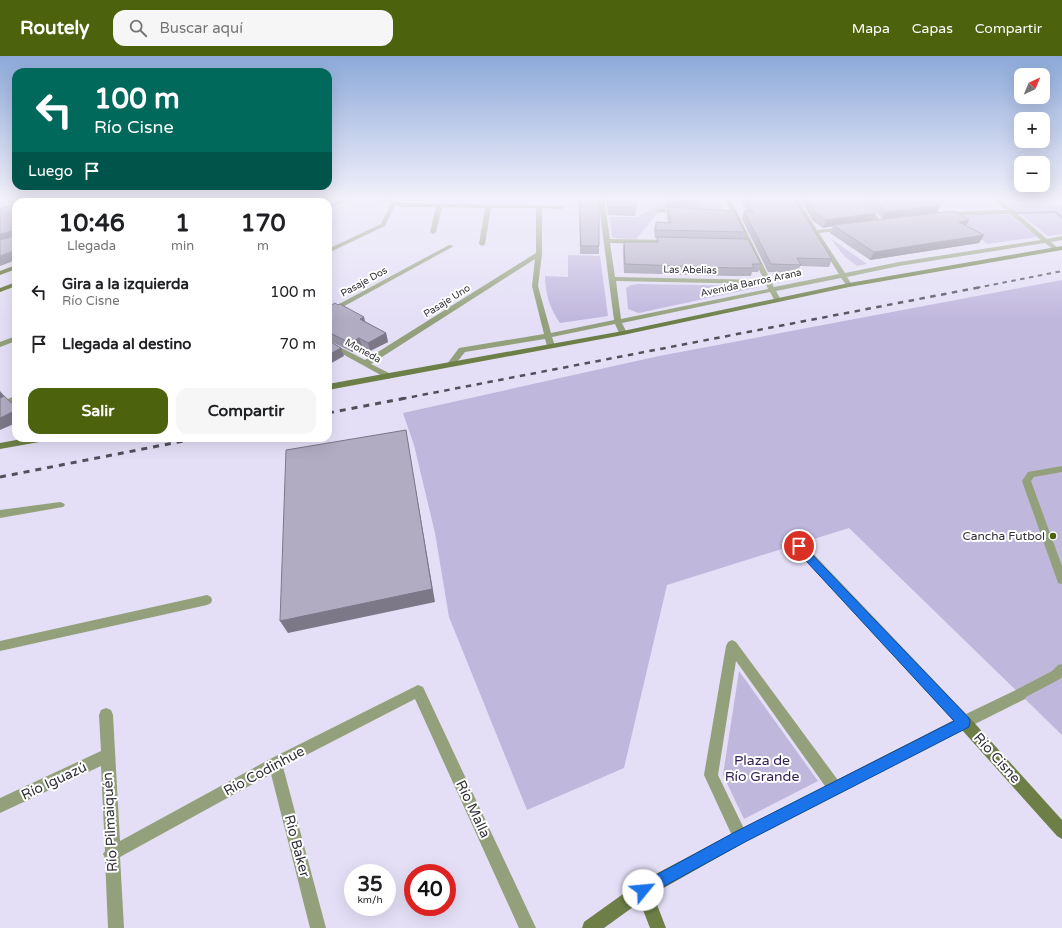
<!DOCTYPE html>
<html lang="es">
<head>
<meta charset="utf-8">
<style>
  :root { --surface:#fff; --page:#f6f6f6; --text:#202124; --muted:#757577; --accent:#4d620c }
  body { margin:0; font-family:"Varela Round",sans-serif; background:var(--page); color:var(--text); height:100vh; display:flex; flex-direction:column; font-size:15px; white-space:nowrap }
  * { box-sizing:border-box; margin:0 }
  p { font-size:13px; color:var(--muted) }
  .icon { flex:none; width:22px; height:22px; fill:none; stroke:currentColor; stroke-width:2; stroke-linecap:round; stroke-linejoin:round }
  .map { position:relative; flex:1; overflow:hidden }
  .sheet { position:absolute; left:12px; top:142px; width:320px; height:244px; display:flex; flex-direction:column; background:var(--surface); border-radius:12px; box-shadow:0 4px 16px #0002 }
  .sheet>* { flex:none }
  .banner { position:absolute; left:12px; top:12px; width:320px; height:122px; border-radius:12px; box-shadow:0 4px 16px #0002; background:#00695c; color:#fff; overflow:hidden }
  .needle { width:26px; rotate:44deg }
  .buttons { position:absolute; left:1014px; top:12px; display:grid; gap:8px }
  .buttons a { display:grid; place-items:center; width:36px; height:36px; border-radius:8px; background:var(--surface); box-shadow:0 4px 16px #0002; font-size:20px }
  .speed { position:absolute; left:344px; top:808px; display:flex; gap:8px; font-size:20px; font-weight:700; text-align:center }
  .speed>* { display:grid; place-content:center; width:52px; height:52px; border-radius:50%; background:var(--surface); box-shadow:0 4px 16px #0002; line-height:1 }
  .speed small { font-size:10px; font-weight:400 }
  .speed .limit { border:6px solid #d22; background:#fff; color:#111 }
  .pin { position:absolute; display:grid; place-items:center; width:34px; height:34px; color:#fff; margin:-17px; border:2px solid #fff; border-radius:50%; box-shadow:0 1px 4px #0007 }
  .me { position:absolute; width:44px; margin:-22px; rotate:62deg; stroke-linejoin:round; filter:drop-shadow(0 0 3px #0008) }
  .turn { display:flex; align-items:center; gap:14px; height:84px; padding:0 16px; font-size:18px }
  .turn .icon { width:52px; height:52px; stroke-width:2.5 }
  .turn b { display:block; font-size:28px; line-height:34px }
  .then { display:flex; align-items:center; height:38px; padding:0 16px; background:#0003; gap:8px; font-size:15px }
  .eta { display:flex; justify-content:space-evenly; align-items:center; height:68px; text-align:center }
  .eta b { font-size:24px; font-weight:700; line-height:28px }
  .cta { display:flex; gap:8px; margin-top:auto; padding:8px 16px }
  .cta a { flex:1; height:46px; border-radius:12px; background:var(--accent); color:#fff; font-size:16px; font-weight:700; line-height:46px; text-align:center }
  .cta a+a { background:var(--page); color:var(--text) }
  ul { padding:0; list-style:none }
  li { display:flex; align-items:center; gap:12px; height:52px; padding:0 16px }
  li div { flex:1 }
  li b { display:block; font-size:15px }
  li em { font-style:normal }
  header { display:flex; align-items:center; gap:24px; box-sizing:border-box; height:56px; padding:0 20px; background:var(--accent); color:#fff }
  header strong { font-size:19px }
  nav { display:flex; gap:22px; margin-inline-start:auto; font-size:14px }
  .search { width:280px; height:36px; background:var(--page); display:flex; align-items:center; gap:10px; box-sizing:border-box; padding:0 14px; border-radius:12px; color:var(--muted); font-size:15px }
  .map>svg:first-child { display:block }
  .green { fill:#c0b7dd }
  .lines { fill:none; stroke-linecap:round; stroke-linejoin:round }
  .stream { fill:#817999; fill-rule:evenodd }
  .lane { fill:#93a07b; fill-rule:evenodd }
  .street { fill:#93a07b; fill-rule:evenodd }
  .secondary { fill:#6d7f47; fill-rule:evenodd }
  .primary { fill:#53671b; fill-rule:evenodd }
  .rail-far2 { stroke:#52505b; stroke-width:2; stroke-dasharray:4.5 4.5; stroke-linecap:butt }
  .rail-far1 { stroke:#52505b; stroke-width:2.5; stroke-dasharray:5.5 5.5; stroke-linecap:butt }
  .rail { stroke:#52505b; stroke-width:3; stroke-dasharray:6 6; stroke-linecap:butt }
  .wall { fill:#9894a7 }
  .shaded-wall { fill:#7c7888 }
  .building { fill:#b1acc2; stroke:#7c7888 }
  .route { fill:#1a73e8; stroke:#114b97 }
  .poi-dot { fill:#4d620c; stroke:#fff; stroke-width:1.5 }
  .labels { text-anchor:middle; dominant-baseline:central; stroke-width:4; stroke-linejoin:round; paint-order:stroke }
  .far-street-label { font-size:10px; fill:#33313a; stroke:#fff }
  .poi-label { font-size:12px; fill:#33313a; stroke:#fff; text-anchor:end }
  .near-street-label { font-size:14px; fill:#33313a; stroke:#fff }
  .near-park-label { font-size:14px; fill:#311e53; stroke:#fff }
</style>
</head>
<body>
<header>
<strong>Routely</strong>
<div class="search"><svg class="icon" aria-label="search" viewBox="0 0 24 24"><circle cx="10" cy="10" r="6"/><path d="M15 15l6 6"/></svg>Buscar aquí</div>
<nav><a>Mapa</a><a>Capas</a><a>Compartir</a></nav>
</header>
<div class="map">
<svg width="1062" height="872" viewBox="0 0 1062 872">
  <rect width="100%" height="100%" fill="#e4dff6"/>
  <g class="green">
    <polygon points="677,142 718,142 723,154 661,153 636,183 612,182 610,161 637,161 656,150"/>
    <polygon points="1007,148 1062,150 1062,178 1048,180"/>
    <polygon points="966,159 1010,159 1037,181 987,188 956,161"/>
    <polygon points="830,182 867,208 857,210 845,201"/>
    <path d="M568 199 600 200 608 260 560 267C550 253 545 237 545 220L568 221Z"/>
    <polygon points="1062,224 1062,679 849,472 667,529 624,712 527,754 449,561 435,477 414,389 403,357 659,300"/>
    <polygon points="638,228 755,230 759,231 639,257 628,253 626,232 631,229"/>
    <polygon points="739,615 818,725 744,763 723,719"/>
  </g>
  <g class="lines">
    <polygon class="stream" points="1011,152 1017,156 1056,155 1062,160 1062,163 1055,157 1016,158 1010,154 1009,153"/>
    <g class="lane">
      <polygon points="1062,410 1062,416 1034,421 1031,425 1062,510 1062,528 1058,527 1057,524 1022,425 1028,416"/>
      <polygon points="60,446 63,447 65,449 63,451 0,462 0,454"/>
      <polygon points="207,539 211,541 212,544 211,547 207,549 0,595 0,585"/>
      <polygon points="1062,608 1062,621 1060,623 1024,642 1020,644 1016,642 1014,638 1016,634 1052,615 1058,609"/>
    </g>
    <g class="street">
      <polygon points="345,142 353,142 328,153 328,149"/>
      <path d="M375 142H384L402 147 564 150 565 151 562 153 542 152V198L538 230 551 277 614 264 598 142H604L610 183 668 184 671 186 668 188 610 187 615 221 764 224 724 142H730L774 231 839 218 791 142H797L817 174 847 171 848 172 845 174 819 177 845 217 899 206 1041 184 1010 158 944 160 941 158 944 156 1006 154 992 142H999L1047 183 1062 180V184L1051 186 1059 193 1056 195 1045 187 899 210 847 221 852 229 849 231 847 230 841 222 776 235 781 244 777 246 775 245 770 236 622 267 627 277 623 279H620L615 268 552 281 555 290 551 292 547 290 545 283 465 296 454 310H448L447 308 459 292 544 278 532 230 535 203 371 308 391 318 392 320 391 322 388 323 328 290V285L365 304 536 197V152H491L485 188 482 190 479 188 485 152 442 151 436 176 433 178 430 176 436 151H402L395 149 385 170 328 197V193L381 168 391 147ZM616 225 766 228 768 233 621 263Z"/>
      <polygon points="857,142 863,142 882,166 882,168 878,168"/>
      <polygon points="660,153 680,154 683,156 680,158 658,156 657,155"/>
      <polygon points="449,189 454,190 328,259 328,254"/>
      <polygon points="16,280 16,285 0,291 0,286"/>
      <polygon points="16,339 16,345 0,353 0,347"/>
      <polygon points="799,486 803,487 966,658 1020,632 1025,633 1027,638 1025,643 969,671 964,673 959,671 795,493 794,490 795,487"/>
      <polygon points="732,584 736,586 840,727 842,732 840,737 835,739 830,737 736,605 718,719 748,781 745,786 740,789 735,786 704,719 726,590 728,586"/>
      <polygon points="418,629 423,631 536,872 519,872 415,643 283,711 326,872 310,872 271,718 120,801 124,872 108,872 105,802 103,798 105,795 101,710 0,757 0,742 101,695 99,659 101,654 106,652 111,654 113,659 120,785 270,703"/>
    </g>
    <g class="secondary">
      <polygon points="1062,190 1062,194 849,231 623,279 328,334 328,328 623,275 849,227"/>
      <polygon points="27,382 50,382 45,385 0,393 0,387"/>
      <polygon points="964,659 969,661 1062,764 1062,783 1057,780 962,674 745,786 653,838 666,872 650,872 640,846 604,872 582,872 584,866 637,828 735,776"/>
    </g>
    <g class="primary">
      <polygon points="202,142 211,142 202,146 194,146"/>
      <polygon points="243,142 251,142 243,146 235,146"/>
      <polygon points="16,209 16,213 0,219 0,215"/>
      <polygon points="16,226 16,230 0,236 0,232"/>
    </g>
    <polyline class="rail-far2" points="976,232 1062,215"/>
    <polyline class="rail-far1" points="401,343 981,231"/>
    <g class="rail">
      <polyline points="328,357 406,342"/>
      <polyline points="0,421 199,382"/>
    </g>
  </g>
  <g class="wall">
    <polygon points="3,142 139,142 16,146 16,204 14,149"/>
    <polygon points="579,142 598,142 599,190 599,198 580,198"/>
    <polygon points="606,142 635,142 636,152 635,160 608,159"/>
    <polygon points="664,142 698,142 700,145 698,153 745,176 743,182 761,208 758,216 752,216 751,220 731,220 624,217 623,194 624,186 656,186 657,182 655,182 654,174 656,166 668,167 667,159 668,152 666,152"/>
    <polygon points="740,142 797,142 799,146 798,148 832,203 829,211 800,210 798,217 768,216 742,163 744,155 746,155"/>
    <polygon points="799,142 864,142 873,165 966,169 984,179 979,187 870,204 830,177 833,170 823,172 813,165"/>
    <polygon points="865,142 928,142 941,149 937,157 882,163"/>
    <polygon points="945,142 985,142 984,143"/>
    <polygon points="328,247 329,250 365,266 386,277 388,286 370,295 362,290 352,296 328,284"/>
  </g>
  <g class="shaded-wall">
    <polygon points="10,142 13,142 13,144 16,149 14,149"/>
    <polygon points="941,149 937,157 882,163 885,156"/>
    <polygon points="876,157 873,165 833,169 833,170 823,172 826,164"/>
    <polygon points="969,164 965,172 959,166"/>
    <polygon points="12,175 16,181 0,187 0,178"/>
    <polygon points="984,179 979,187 870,204 874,196"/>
    <polygon points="16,194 16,204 0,210 0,200"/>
    <polygon points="364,261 366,269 360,263"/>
    <polygon points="386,277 388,286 370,295 368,287"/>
    <polygon points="359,282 362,290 352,296 350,287"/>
    <polygon points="341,292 344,300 328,309 328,299"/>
    <polygon points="0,335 6,342 0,346"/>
    <polygon points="16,354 16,367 0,374 0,362"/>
    <polygon points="406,374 408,387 435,546 288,577 280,565"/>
  </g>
  <g class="building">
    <polygon points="12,142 139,142 146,146 16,146 13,144"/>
    <polygon points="579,142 598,142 599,151 599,190 581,190"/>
    <polygon points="607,142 635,142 636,152 609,151"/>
    <polygon points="667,142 698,142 700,145 667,144"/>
    <polygon points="745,142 797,142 799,146 794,143 832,203 797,202 801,209 771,208 744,155 753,156"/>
    <polygon points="806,142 864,142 876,157 826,164 816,157"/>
    <polygon points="874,142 928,142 941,149 885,156"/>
    <polygon points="16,148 16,194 0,200 0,184 11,181 12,175 0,178 0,153"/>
    <polygon points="668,151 734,155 745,176 656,174 656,166 671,167"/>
    <polygon points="953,155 969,164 959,166 984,179 874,196 833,169"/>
    <polygon points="657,181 748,183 761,208 752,208 754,212 733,212 625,208 624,186 658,186"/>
    <polygon points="335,247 338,249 340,248 364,261 360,263 386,277 368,287 359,282 350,287 328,276 328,251"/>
    <polygon points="328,284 341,292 328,299"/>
    <polygon points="4,340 16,351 16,354 0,362 0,342"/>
    <polygon points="406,374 432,533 280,565 286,394"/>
  </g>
  <linearGradient id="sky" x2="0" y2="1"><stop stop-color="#8ca9d9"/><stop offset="0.54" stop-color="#f3f1fb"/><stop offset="1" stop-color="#f3f1fb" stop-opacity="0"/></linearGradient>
  <rect width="1062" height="264" fill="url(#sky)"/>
  <polygon class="route" points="799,486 802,488 969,662 970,666 969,671 745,786 648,839 643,841 638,839 636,834 638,829 735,776 954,665 795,493 794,490 795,488"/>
  <circle class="poi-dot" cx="1053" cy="480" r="4"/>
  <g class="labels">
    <g class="far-street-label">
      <text transform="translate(690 214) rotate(1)">Las Abelias</text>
      <text transform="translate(364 226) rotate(-29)">Pasaje Dos</text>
      <text transform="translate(751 227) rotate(-12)">Avenida Barros Arana</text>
      <text transform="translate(447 245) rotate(-32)">Pasaje Uno</text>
      <text transform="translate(363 295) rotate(29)">Moneda</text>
    </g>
    <g class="poi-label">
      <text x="1045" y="480">Cancha Futbol</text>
    </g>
    <g class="near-street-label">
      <text transform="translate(997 702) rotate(48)">Río Cisne</text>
      <text transform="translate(264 715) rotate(-28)">Río Codinhue</text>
      <text transform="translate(54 725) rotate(-25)">Río Iguazú</text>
      <text transform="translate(473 753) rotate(65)">Río Malla</text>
      <text transform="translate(110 766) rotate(-93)">Río Pilmaiquén</text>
      <text transform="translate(297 790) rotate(75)">Río Baker</text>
    </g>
    <g class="near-park-label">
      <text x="762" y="704">Plaza de<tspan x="762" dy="16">Río Grande</tspan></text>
    </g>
  </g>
</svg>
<div class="buttons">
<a><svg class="needle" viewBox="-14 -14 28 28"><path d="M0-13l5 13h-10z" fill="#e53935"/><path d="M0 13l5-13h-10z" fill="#757577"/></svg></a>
<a>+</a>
<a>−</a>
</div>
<div class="speed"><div>35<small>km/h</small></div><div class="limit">40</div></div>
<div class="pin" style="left:799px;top:490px;background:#d93025"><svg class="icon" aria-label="arrive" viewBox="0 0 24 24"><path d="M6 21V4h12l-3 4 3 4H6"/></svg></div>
<svg class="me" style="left:643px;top:834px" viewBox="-20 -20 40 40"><circle r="19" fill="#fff"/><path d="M0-13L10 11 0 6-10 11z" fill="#1a73e8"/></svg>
<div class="banner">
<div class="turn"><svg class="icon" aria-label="left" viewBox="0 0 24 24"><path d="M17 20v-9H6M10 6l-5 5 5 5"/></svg><div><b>100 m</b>Río Cisne</div></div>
<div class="then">Luego<svg class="icon" aria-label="arrive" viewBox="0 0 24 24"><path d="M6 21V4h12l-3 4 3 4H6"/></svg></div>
</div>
<section class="sheet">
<div class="eta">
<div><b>10:46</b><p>Llegada</p></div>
<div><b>1</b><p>min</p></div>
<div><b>170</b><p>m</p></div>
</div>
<ul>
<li><svg class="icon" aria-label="left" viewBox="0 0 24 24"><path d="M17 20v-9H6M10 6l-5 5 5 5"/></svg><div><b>Gira a la izquierda</b><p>Río Cisne</p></div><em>100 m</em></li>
<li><svg class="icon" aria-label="arrive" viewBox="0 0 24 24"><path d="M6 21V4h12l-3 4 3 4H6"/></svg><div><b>Llegada al destino</b></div><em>70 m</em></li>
</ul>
<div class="cta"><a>Salir</a><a>Compartir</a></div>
</section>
</div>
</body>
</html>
